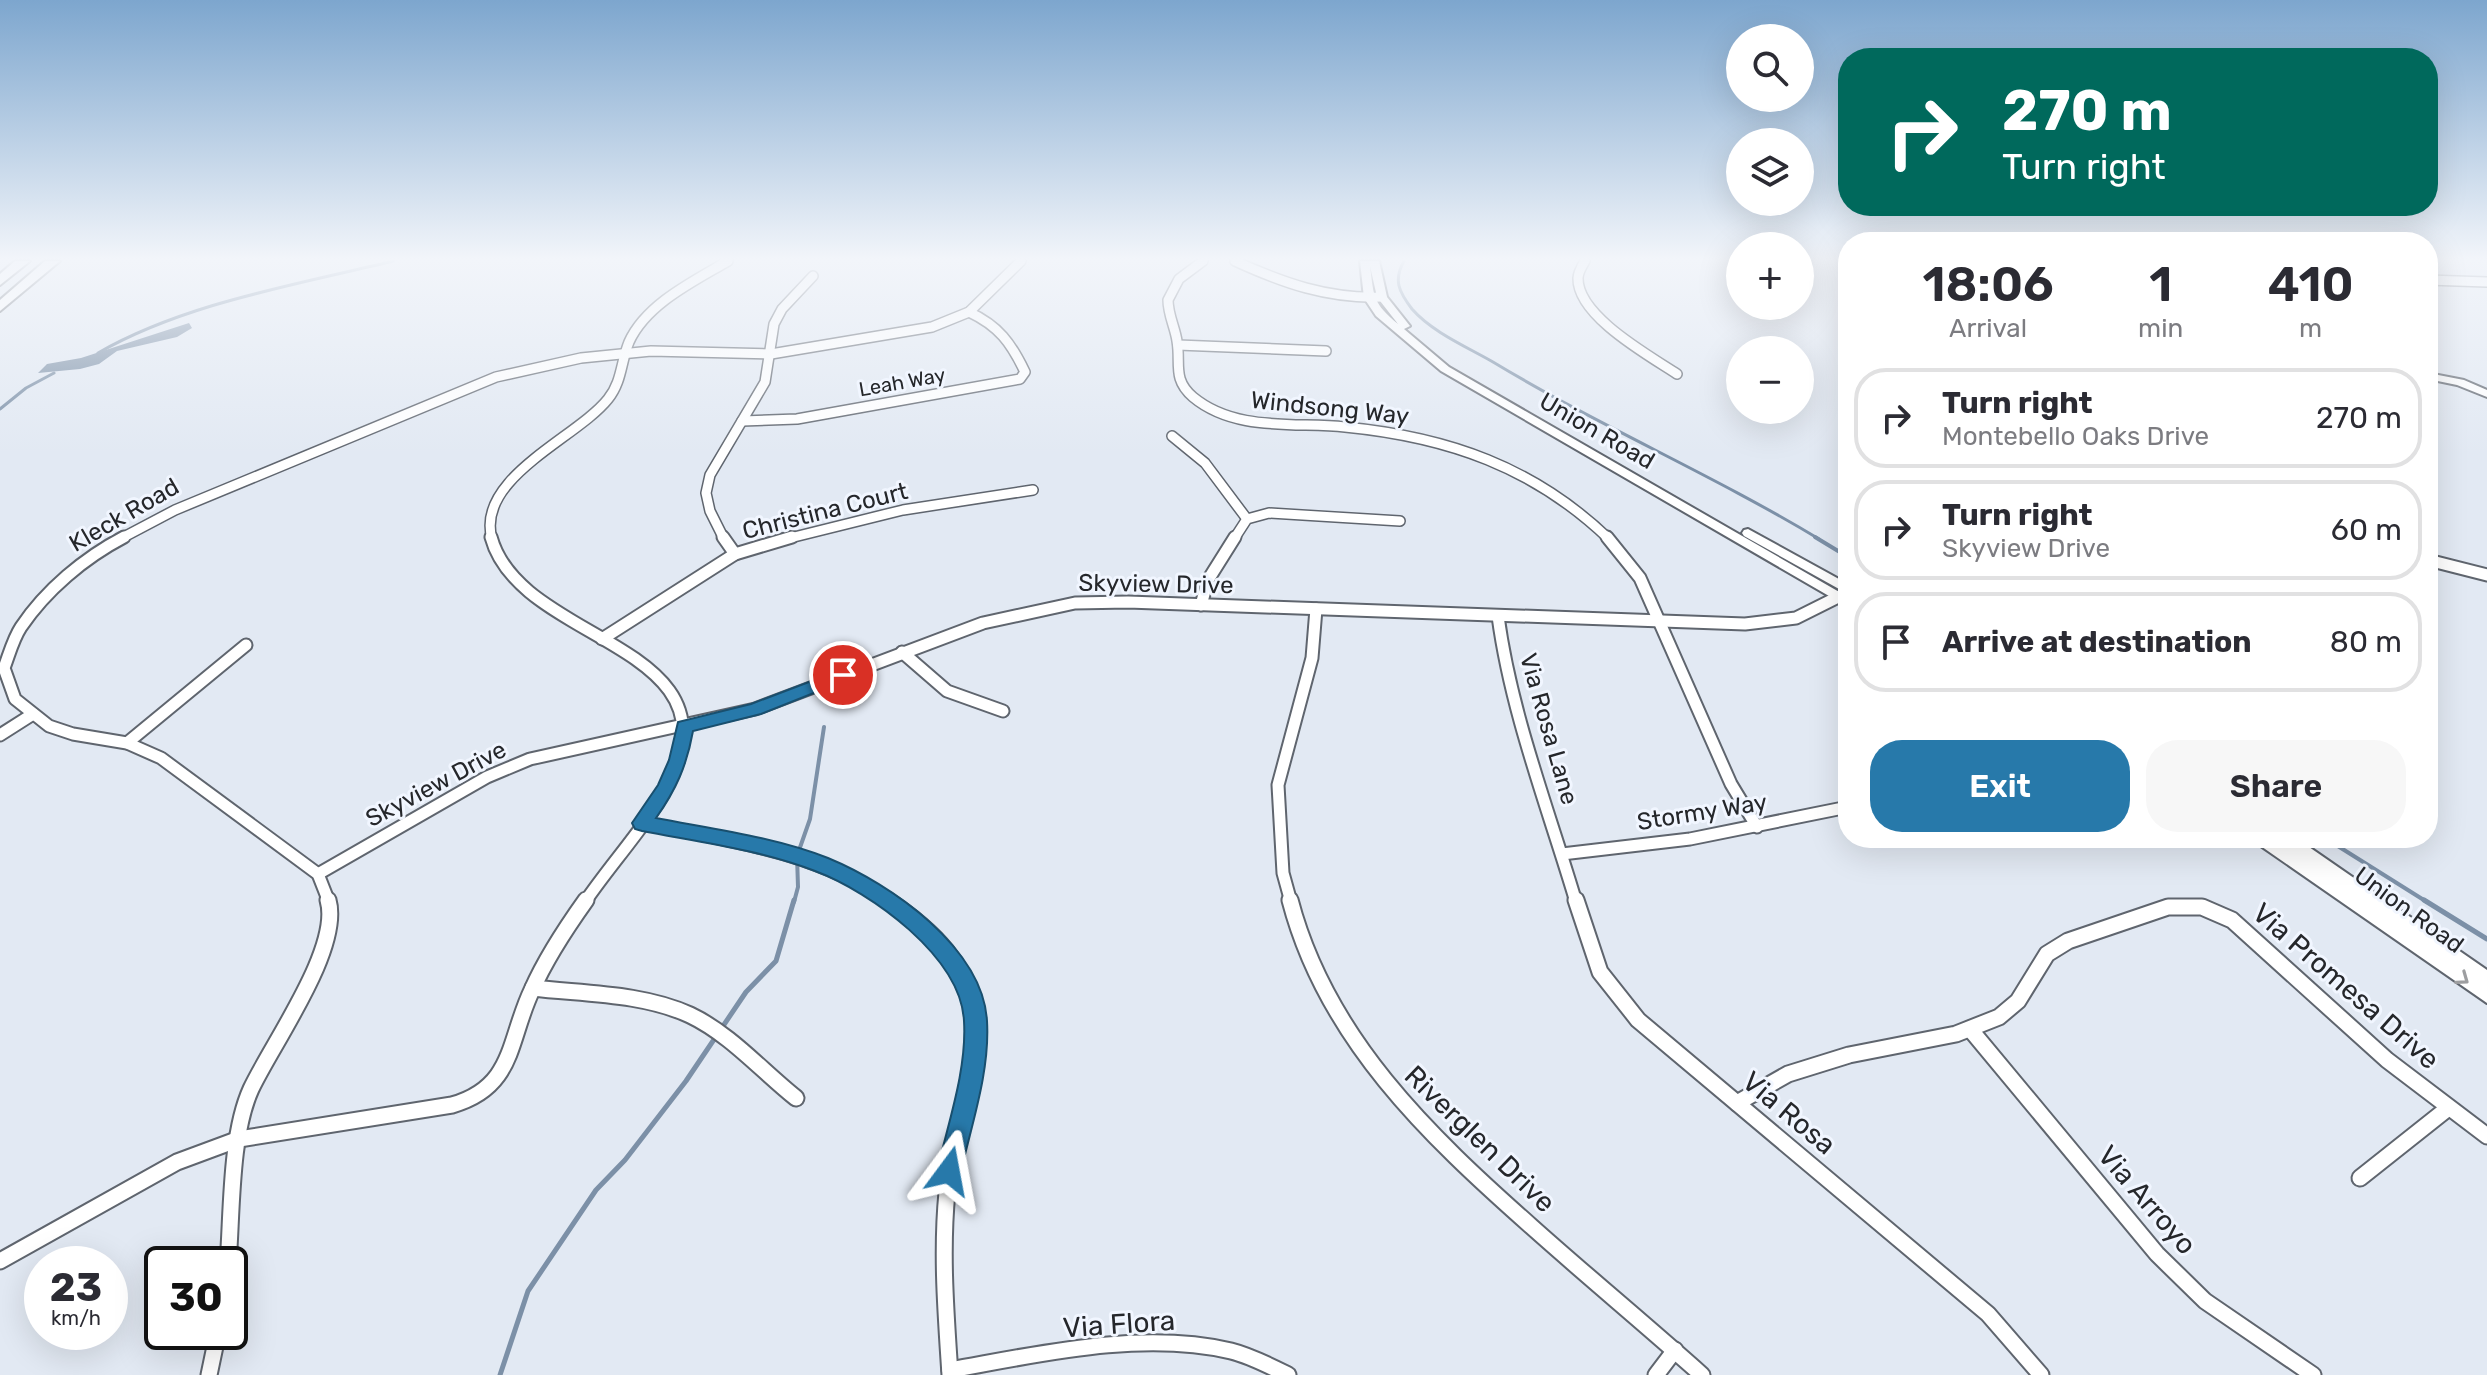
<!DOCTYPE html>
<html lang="en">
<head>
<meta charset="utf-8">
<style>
  :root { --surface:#fff; --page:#f7f7f7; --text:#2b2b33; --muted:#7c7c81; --line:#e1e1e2; --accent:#2779aa }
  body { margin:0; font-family:Rubik,sans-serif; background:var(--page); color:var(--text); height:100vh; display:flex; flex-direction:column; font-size:30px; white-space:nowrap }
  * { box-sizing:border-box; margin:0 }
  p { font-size:26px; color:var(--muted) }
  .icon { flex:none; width:44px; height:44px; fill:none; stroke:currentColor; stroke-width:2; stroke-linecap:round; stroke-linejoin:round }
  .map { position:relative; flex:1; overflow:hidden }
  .details { position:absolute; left:1838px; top:232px; width:600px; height:616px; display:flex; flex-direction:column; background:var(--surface); border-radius:32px; box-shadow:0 8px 32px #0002 }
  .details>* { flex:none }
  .top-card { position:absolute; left:1838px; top:48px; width:600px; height:168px; border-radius:32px; box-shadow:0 8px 32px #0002; background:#00695c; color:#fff; overflow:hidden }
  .controls { position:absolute; left:1726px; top:24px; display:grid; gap:16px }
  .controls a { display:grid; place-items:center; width:88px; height:88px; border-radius:50%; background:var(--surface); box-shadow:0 8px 32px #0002; font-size:40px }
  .speed { position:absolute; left:24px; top:1246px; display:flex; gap:16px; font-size:40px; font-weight:700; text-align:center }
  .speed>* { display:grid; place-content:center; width:104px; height:104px; border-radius:50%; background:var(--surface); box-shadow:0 8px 32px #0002; line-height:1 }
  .speed small { font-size:20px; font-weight:400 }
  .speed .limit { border:4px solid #111; border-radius:12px; background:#fff; color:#111 }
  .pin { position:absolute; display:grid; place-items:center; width:68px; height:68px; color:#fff; margin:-34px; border:4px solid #fff; border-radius:50%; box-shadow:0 2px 8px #0007 }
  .me { position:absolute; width:88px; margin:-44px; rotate:13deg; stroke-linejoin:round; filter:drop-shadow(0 0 6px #0008) }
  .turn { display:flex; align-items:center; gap:28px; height:168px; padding:0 32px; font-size:36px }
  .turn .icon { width:104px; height:104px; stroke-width:2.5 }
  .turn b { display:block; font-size:56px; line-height:68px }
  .eta { display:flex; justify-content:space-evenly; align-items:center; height:136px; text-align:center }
  .eta b { font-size:48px; font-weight:600; line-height:56px }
  .button { display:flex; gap:16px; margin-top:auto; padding:16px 32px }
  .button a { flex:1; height:92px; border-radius:32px; background:var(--accent); color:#fff; font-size:32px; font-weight:600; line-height:92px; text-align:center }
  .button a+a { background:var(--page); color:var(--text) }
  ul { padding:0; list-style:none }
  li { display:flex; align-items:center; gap:24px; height:100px; margin:0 16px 12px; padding:0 16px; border:4px solid var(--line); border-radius:32px }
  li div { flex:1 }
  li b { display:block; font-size:30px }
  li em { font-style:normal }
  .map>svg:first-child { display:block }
  .water { fill:#7c90a7 }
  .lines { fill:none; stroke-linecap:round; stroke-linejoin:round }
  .stream-far2 { stroke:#7c90a7; stroke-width:3 }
  .stream-far1 { stroke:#7c90a7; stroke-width:4 }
  .stream { stroke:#7c90a7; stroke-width:5 }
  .street-far2-casing { stroke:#5f656e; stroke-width:12 }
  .street-far1-casing { stroke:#5f656e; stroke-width:15 }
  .street-casing { stroke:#5f656e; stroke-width:19 }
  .secondary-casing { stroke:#5f656e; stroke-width:4 }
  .highway-casing { stroke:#5f656e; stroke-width:4 }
  .street-far2 { stroke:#fff; stroke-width:9 }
  .street-far1 { stroke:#fff; stroke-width:11 }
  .street { stroke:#fff; stroke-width:15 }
  .secondary { fill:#fff; fill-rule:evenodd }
  .highway { fill:#fff; fill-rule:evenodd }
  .oneway { stroke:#9d9ea0 }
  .route { fill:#2779aa; stroke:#194f6e; stroke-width:2 }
  .labels { text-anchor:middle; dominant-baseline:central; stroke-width:6; stroke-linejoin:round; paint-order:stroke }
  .far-street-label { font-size:20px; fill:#25272b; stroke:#f1f6ff }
  .street-label { font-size:24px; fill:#25272b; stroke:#f1f6ff }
  .near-street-label { font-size:28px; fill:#25272b; stroke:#f1f6ff }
</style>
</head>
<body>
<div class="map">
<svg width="2487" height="1375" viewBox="0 0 2487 1375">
  <rect width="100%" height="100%" fill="#e2e9f3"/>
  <polygon class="water" points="189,323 192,328 177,337 117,351 99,364 80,369 38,373 47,364 81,358"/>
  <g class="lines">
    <g class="stream-far2">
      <path d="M1404 261C1393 280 1399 292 1412 309 1432 332 1467 347 1493 362 1599 426 1713 475 1819 539"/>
      <path d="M98 353C185 303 296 285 393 261"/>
      <polyline points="0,409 26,388 54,373"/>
    </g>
    <g class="stream-far1">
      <polyline points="1815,537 1848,557"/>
      <polyline points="2325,838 2427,902"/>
      <polyline points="794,902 798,887 797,856 810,819 824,727"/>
    </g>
    <g class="stream">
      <polyline points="2424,900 2487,939"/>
      <polyline points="500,1375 528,1291 596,1190 625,1160 686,1081 746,992 776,961 794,900"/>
    </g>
    <defs>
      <g id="street-far2">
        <path d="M1203 261 1179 279 1168 300C1168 315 1175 327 1177 341 1181 364 1172 379 1193 397 1235 432 1295 422 1345 427 1448 437 1534 467 1609 539"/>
        <path d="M1235 261C1283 283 1328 299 1382 297"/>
        <path d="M1585 261C1582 266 1578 273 1578 278 1577 316 1650 356 1677 374"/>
        <polyline points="2428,280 2487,282"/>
        <polyline points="1178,345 1326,351"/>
        <path d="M742 421 797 419 1020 379 1025 372C1011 343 999 326 969 312"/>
        <polyline points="1172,436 1205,463 1247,519"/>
        <polyline points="120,539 175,510 496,377 581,358 651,351 771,354 932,327 969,312 1021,261"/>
        <path d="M492 539C475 478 577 438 608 399 622 382 621 361 629 342 646 304 694 281 728 261"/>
        <polyline points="724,539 710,511 706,493 710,475 765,382 774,324 782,309 813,276"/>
        <polyline points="786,539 903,510 1033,490"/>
        <polyline points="1234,539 1247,519 1269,513 1400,521"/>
      </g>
      <g id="street-far1">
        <path d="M124 537C84 558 46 590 21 627 13 639 9 655 4 668L15 699 49 726 73 734 127 743 161 758 318 874 329 902"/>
        <path d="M491 537C520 645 744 642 667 787 647 825 610 865 585 902"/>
        <polyline points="723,537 735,554"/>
        <polyline points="1607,537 1640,578 1731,784 1757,827"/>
        <polyline points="2428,560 2487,575"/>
        <polyline points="1201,605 1208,580 1235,537"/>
        <path d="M1498 616C1511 713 1548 808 1576 902"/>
        <polyline points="602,639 735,554 792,537"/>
        <polyline points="902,652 947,691 1003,711"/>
        <polyline points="0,735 33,714"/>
        <polyline points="127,743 246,645"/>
        <path d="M642 823C729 840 815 852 890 902"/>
        <polyline points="1562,854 1690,839 1848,807"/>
        <polyline points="318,874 487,777 530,759 755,709 983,623 1075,603 1128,602 1745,624 1796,618 1848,592"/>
        <polyline points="1291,902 1283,873 1278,785 1312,658 1316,609"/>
      </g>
      <g id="street">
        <path d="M887 900C1026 991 961 1065 947 1192 941 1253 946 1314 950 1375"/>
        <path d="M1290 900C1326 1038 1428 1135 1532 1227 1588 1277 1646 1325 1702 1375"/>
        <polyline points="1576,900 1600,972 1638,1020 1988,1314 2041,1375"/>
        <path d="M533 988C584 994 642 993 690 1015 730 1034 762 1071 796 1098"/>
        <polyline points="1970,1029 2157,1254 2205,1301 2313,1375"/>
        <polyline points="1737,1103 1788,1074 1849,1055 1956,1034 1999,1017 2018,1001 2047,954 2068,941 2168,907 2202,907 2232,920 2387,1060 2487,1136"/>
        <polyline points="2360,1178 2447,1109"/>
        <path d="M0 1261 177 1162 239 1139 452 1105C515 1087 508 1040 532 990 546 958 566 928 586 900"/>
        <path d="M228 1264C232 1213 230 1135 251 1089 272 1044 342 948 328 900"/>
        <path d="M950 1370C1040 1354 1141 1330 1231 1351 1251 1356 1270 1366 1288 1375"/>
        <polyline points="209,1375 218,1332"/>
        <polyline points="1656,1375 1675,1350"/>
      </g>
      <g id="secondary">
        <path d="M1360 261H1379L1387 297 1410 326 1404 329 1449 367 1848 597V607L1441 371 1376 316 1364 298ZM1370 266 1377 297 1398 324C1373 303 1374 298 1370 266Z"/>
        <polygon points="2428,373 2464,380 2487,390 2487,397 2457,385 2428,379"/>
        <polygon points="1748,529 1848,584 1848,594 1744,536 1742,533 1744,530"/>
        <polygon points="2253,838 2273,838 2278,842 2276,838 2296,838 2487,970 2487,1003 2255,842"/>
      </g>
      <g id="highway">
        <polygon points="15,261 30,261 0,285 0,274"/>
        <polygon points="45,261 60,261 0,311 0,300"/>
      </g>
    </defs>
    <use href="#street-far2" class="street-far2-casing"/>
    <use href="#street-far1" class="street-far1-casing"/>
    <use href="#street" class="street-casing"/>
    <use href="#secondary" class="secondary-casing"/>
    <use href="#highway" class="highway-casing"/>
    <use href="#street-far2" class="street-far2"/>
    <use href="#street-far1" class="street-far1"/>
    <use href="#street" class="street"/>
    <use href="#secondary" class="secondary"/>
    <use href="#highway" class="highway"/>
  </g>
  <defs><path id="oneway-chevron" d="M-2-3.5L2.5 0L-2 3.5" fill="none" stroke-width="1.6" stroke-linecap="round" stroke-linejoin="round" transform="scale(2)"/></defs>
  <use class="oneway" href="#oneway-chevron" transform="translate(2463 979) rotate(36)"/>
  <linearGradient id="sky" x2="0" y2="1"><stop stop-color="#7da6ce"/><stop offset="0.57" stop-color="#f2f5fa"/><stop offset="1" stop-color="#f2f5fa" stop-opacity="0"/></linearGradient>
  <rect width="2487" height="454" fill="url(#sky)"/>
  <path class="route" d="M843 669 849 671 852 675 849 679 761 714 693 731C687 765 676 790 656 818 713 829 775 837 828 858 891 884 983 948 987 1021 990 1071 972 1123 961 1171L958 1179 949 1183 940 1179 937 1171C948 1123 967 1070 964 1021 961 957 871 892 815 871 761 850 699 842 642 831L635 829 632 823 658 785 669 760 678 722 751 704Z"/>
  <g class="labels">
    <g class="far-street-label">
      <text transform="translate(902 382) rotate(-10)">Leah Way</text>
    </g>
    <g class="street-label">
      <text transform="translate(1330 408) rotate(6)">Windsong Way</text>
      <text transform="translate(1597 431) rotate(30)">Union Road</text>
      <text transform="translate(825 511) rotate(-14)">Christina Court</text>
      <text transform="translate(124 515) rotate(-30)">Kleck Road</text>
      <text transform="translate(1156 584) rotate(1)">Skyview Drive</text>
      <text transform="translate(1549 729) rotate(74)">Via Rosa Lane</text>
      <text transform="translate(436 784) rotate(-28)">Skyview Drive</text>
      <text transform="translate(1702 812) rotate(-9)">Stormy Way</text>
      <text transform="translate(2409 910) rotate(36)">Union Road</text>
    </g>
    <g class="near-street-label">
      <text transform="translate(2346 986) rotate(41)">Via Promesa Drive</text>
      <text transform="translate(1789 1113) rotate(40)">Via Rosa</text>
      <text transform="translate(1480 1139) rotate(44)">Riverglen Drive</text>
      <text transform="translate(2147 1200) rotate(49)">Via Arroyo</text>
      <text transform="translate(1119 1324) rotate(-4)">Via Flora</text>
    </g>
  </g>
</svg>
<div class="controls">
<a><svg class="icon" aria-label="search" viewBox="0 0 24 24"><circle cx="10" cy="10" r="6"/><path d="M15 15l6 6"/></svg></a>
<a><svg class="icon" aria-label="layers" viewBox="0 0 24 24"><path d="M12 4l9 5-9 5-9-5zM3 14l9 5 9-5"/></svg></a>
<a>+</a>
<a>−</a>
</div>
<div class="speed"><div>23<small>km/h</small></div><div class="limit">30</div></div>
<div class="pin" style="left:843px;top:675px;background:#d93025"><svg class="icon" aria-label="arrive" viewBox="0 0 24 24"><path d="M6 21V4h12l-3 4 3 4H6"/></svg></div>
<svg class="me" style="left:949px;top:1171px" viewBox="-20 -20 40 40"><path d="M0-17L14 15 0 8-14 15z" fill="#2779aa" stroke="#fff" stroke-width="4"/></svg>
<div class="top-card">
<div class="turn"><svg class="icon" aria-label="right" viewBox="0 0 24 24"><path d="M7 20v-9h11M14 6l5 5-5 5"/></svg><div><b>270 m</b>Turn right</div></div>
</div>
<section class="details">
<div class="eta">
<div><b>18:06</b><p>Arrival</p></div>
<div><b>1</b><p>min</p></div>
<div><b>410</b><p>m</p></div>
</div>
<ul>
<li><svg class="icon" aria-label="right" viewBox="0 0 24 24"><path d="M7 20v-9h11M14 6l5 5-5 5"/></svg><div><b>Turn right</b><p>Montebello Oaks Drive</p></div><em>270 m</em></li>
<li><svg class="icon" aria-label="right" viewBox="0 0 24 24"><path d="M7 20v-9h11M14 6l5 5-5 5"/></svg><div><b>Turn right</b><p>Skyview Drive</p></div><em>60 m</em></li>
<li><svg class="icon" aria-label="arrive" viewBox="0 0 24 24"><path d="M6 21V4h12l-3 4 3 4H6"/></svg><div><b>Arrive at destination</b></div><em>80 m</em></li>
</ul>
<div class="button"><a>Exit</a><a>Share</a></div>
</section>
</div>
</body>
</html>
